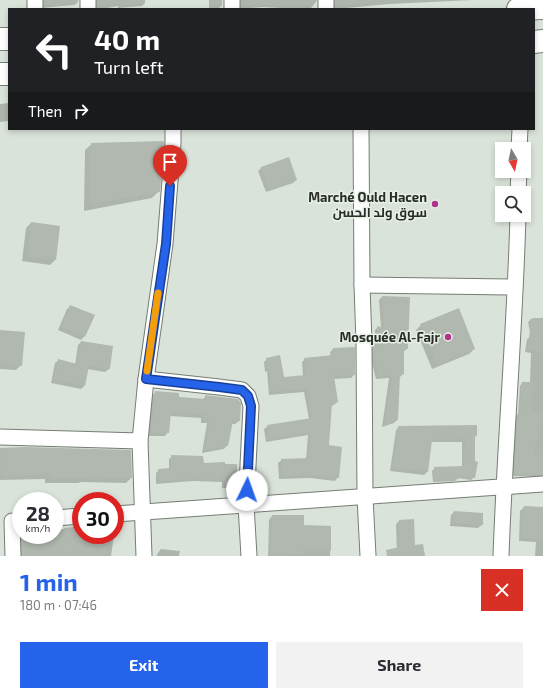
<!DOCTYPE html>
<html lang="en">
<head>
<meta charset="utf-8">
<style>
  :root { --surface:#fff; --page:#f2f2f3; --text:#2b2b33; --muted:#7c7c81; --accent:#2563eb }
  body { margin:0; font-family:"Exo 2",Cairo,sans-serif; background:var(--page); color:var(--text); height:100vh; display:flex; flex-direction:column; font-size:15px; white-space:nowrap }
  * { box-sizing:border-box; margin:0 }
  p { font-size:13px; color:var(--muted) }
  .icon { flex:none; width:22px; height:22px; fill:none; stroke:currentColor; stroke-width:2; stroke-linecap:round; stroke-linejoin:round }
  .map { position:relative; height:556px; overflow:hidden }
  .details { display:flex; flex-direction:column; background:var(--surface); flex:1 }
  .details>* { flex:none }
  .banner { position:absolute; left:8px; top:8px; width:527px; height:122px; border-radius:0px; box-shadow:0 2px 6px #0003; background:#202124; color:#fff; overflow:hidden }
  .needle { width:26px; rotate:171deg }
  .buttons { position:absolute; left:495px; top:142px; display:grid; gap:8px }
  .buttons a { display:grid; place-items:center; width:36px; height:36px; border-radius:0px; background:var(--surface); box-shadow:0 2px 6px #0003; font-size:20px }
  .speed { position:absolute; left:12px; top:492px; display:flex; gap:8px; font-size:20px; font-weight:700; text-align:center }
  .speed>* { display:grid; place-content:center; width:52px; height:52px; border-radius:50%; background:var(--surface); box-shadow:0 2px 6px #0003; line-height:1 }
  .speed small { font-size:10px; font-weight:400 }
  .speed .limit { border:6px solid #d22; background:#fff; color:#111 }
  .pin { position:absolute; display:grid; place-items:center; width:34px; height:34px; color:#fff; margin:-41px -17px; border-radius:50% 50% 50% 0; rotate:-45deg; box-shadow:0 0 4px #0007 }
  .pin .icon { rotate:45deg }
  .me { position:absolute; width:44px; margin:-22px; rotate:3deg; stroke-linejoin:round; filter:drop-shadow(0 0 3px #0008) }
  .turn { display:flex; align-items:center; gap:14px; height:84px; padding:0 20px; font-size:18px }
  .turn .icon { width:52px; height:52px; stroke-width:2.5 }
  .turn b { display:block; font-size:28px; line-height:34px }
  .then { display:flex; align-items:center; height:38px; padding:0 20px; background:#0003; gap:8px; font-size:15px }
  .round { display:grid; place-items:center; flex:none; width:42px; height:42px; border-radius:0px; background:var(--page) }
  .overview { display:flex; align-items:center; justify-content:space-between; height:68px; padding:0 20px }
  h1 { font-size:24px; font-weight:700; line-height:30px; color:var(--accent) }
  .action { display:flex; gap:8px; margin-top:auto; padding:8px 20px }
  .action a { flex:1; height:46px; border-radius:0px; background:var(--accent); color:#fff; font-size:16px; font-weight:700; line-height:46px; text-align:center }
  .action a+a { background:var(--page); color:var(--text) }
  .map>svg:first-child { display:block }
  .shadow { fill:#0003 }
  .building { fill:#b0b8af }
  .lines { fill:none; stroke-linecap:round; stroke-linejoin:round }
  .minor-casing { stroke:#757d74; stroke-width:17 }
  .highway-casing { stroke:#757d74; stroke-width:24 }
  .minor { stroke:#fff; stroke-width:15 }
  .highway { stroke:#fff; stroke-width:22 }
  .route-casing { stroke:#184099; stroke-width:10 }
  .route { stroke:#2563eb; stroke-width:7 }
  .slow { stroke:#f59e0b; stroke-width:7 }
  .poi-dot { fill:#ae358b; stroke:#e7f0e6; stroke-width:1.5 }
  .labels { text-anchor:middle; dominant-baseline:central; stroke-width:3; stroke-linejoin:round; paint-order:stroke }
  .poi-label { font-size:13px; font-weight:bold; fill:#292c28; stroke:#e7f0e6; text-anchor:end }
</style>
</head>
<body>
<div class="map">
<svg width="543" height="556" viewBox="0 0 543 556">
  <rect width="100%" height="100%" fill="#dae3d9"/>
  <g class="shadow">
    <polygon points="40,0 78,0 78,2 75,5 41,8"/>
    <polygon points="93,0 145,0 145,3 142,6 118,8 118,6 102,9 95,9"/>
    <polygon points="209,0 222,0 222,5 218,9 213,9 209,8"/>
    <polygon points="235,0 317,0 316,2 311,8 298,9 263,7 236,9"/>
    <polygon points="329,0 473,0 390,4 335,9 330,9"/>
    <polygon points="9,103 9,121 0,122 0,104"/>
    <polygon points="92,144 159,191 152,198 84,211 85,150"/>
    <polygon points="288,158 296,180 293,183 266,192 258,171 261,168"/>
    <polygon points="31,223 55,260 50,265 22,261 26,228"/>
    <polygon points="382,297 407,349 403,352 403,374 400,377 399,377 397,420 394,423 382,427 389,378 376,379 370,355 370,350 374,347 375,330 378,327 381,328 379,300"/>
    <polygon points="71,306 84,337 81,340 58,330 67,309"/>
    <polygon points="531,319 543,319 543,477 512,476 513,458 514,457 514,427 516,416 518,414 520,386 522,383 530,383 531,353 525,352 527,339 531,337 528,322"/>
    <polygon points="421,325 474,349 469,354 432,369 416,330"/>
    <polygon points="0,331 21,365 16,370 0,369"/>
    <polygon points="81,342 112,347 109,369 105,372 87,369 84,386 81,389 51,383 55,363 59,360 75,365 78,345"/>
    <polygon points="333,349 354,375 351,378 333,379 337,402 334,405 331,406 328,446 338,477 335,481 310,478 279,479 278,463 282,460 306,459 308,435 266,442 264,429 268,426 309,419 304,392 269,395 267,371 265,372 264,362 267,359 283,378 303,376 302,362 305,359 331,357 330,352"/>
    <polygon points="156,392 178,398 202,400 206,396 239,421 235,424 232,424 227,445 224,449 202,453 207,423 201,423 201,418 170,416 168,432 165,436 149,436 149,424 152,396"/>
    <polygon points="399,427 476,436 474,438 474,477 471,480 458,478 455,481 433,482 432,471 435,468 462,467 462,442 430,442 427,472 424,475 390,471 396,430"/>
    <polygon points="25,448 130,451 131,478 126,483 80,482 79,483 45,483 45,479 0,480 0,449"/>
    <polygon points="172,456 203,464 236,484 233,488 222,488 222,482 193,481 156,484 156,473 159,470 169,469 169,459"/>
    <polygon points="524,507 543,508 543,556 535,556 536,542 519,541 520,511"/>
    <polygon points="454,512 482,525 478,528 450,526 451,515"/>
    <polygon points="272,516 303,526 330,527 330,556 268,556 269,520"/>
    <polygon points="399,521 414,546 424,556 397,556 396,524"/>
    <polygon points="115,524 120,524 120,531 115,535 114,535 111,556 18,556 17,530 21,526 21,535 55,535 55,530 81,527 81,535 115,535"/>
    <polygon points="161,549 180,551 179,556 157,556 157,554"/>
  </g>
  <g class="building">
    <polygon points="164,141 160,192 90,205 91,143"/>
    <polygon points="289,157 297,180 269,190 261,167"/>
    <polygon points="31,222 60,226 56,260 27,257"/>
    <polygon points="382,296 410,297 408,349 404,349 404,374 400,375 398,420 385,425 392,375 379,376 373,351 373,346 377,346 377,326 384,328"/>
    <polygon points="70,305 95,315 85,337 61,327"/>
    <polygon points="459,308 475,349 437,365 420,324"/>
    <polygon points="532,318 543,318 543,337 541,352 527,350"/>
    <polygon points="0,330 25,332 22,366 0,364"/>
    <polygon points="81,341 113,346 110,369 89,366 85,386 54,380 58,359 77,364"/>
    <polygon points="355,347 355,375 334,376 338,402 332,404 329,445 342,447 339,478 313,475 282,477 281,459 309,458 310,433 269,439 267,425 312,418 307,389 272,392 270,369 268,369 266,358 280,355 284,377 306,375 304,358 333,355 333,348"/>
    <polygon points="522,382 533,382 531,412 543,412 543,417 533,455 543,455 543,475 514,474 515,454 516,454 517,423 519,412 520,412"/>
    <polygon points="155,391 179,393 179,397 205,399 205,395 238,399 241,403 240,421 233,421 228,446 205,450 210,420 204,420 204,414 171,412 169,433 152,433 152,420"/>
    <polygon points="477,425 477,436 475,436 475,461 478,462 475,478 459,475 459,479 435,480 434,467 464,466 465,439 432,440 428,472 393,468 398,426"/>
    <polygon points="25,447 131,450 132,478 85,477 85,478 50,478 50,474 1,476 0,448"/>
    <polygon points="171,455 203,456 204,463 225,462 225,464 237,464 237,485 225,485 225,480 197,479 159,481 158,469 171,468"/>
    <polygon points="524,506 543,507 543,539 522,538"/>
    <polygon points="454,511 483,513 483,525 453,523"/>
    <polygon points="272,515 304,515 304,525 331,526 331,551 303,551 303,554 271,553"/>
    <polygon points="414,519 415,545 423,544 425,556 387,556 386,550 400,547 399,520"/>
    <polygon points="81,526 81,535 82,535 83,546 105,548 105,556 22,556 21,535 65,535 64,528"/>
  </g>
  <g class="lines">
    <defs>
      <g id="minor">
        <polyline points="35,0 35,9"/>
        <polyline points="88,0 88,9"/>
        <polyline points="232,0 232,9"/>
        <polyline points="326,0 326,9"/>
        <polyline points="361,129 362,285 364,343 365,497 368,556"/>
        <polyline points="519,149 520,129"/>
        <polyline points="518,193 519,171"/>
        <polyline points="362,285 515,287"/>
        <polyline points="146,379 219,387 242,390 248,396 251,406 246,505 249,556"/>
        <polyline points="0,437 140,441"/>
        <polyline points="115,514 543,484"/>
        <polyline points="55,518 81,516"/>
        <polyline points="12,521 13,556"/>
        <polyline points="144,556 140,441 146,379 165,244 173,143 173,129"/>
        <path d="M501 556C505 442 515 329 518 215"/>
      </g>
      <g id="highway">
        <polyline points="518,9 543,8"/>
        <polyline points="0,39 9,39"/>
        <polyline points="534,42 543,41"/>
        <polyline points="0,74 9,74"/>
      </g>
    </defs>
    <use href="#minor" class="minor-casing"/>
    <use href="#highway" class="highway-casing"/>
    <use href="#minor" class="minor"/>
    <use href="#highway" class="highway"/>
  </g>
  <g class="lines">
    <defs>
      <polyline id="route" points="170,186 166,244 146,379 219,387 242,390 248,396 251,406 247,490"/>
    </defs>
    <use href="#route" class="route-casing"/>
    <use href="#route" class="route"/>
    <polyline class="slow" points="147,371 158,293"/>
  </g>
  <g class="poi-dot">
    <circle cx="435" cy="204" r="4"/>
    <circle cx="448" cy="337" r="4"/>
  </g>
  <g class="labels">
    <g class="poi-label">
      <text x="427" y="197">Marché Ould Hacen<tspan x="427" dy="15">سوق ولد الحسن</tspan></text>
      <text x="440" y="337">Mosquée Al-Fajr</text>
    </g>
  </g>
</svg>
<div class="buttons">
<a><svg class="needle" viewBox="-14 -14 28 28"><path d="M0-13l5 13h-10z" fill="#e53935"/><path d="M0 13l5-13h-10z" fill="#7c7c81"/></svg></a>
<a><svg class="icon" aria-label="search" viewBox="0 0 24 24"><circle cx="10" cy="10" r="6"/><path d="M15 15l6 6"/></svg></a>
</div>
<div class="speed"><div>28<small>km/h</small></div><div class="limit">30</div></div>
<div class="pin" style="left:170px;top:186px;background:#d93025"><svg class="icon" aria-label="arrive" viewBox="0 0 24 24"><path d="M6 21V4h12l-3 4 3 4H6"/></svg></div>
<svg class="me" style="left:247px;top:490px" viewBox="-20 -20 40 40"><circle r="19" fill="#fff"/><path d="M0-13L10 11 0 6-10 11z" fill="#2563eb"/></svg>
<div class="banner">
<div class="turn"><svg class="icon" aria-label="left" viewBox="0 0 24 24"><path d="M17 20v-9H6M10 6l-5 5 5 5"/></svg><div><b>40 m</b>Turn left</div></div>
<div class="then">Then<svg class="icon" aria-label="right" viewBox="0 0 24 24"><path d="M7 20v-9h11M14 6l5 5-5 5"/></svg></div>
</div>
</div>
<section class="details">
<div class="overview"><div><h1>1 min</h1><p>180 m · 07:46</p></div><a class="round" style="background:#d93025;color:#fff"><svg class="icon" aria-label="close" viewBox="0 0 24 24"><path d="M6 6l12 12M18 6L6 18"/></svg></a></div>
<div class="action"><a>Exit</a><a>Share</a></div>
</section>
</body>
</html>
